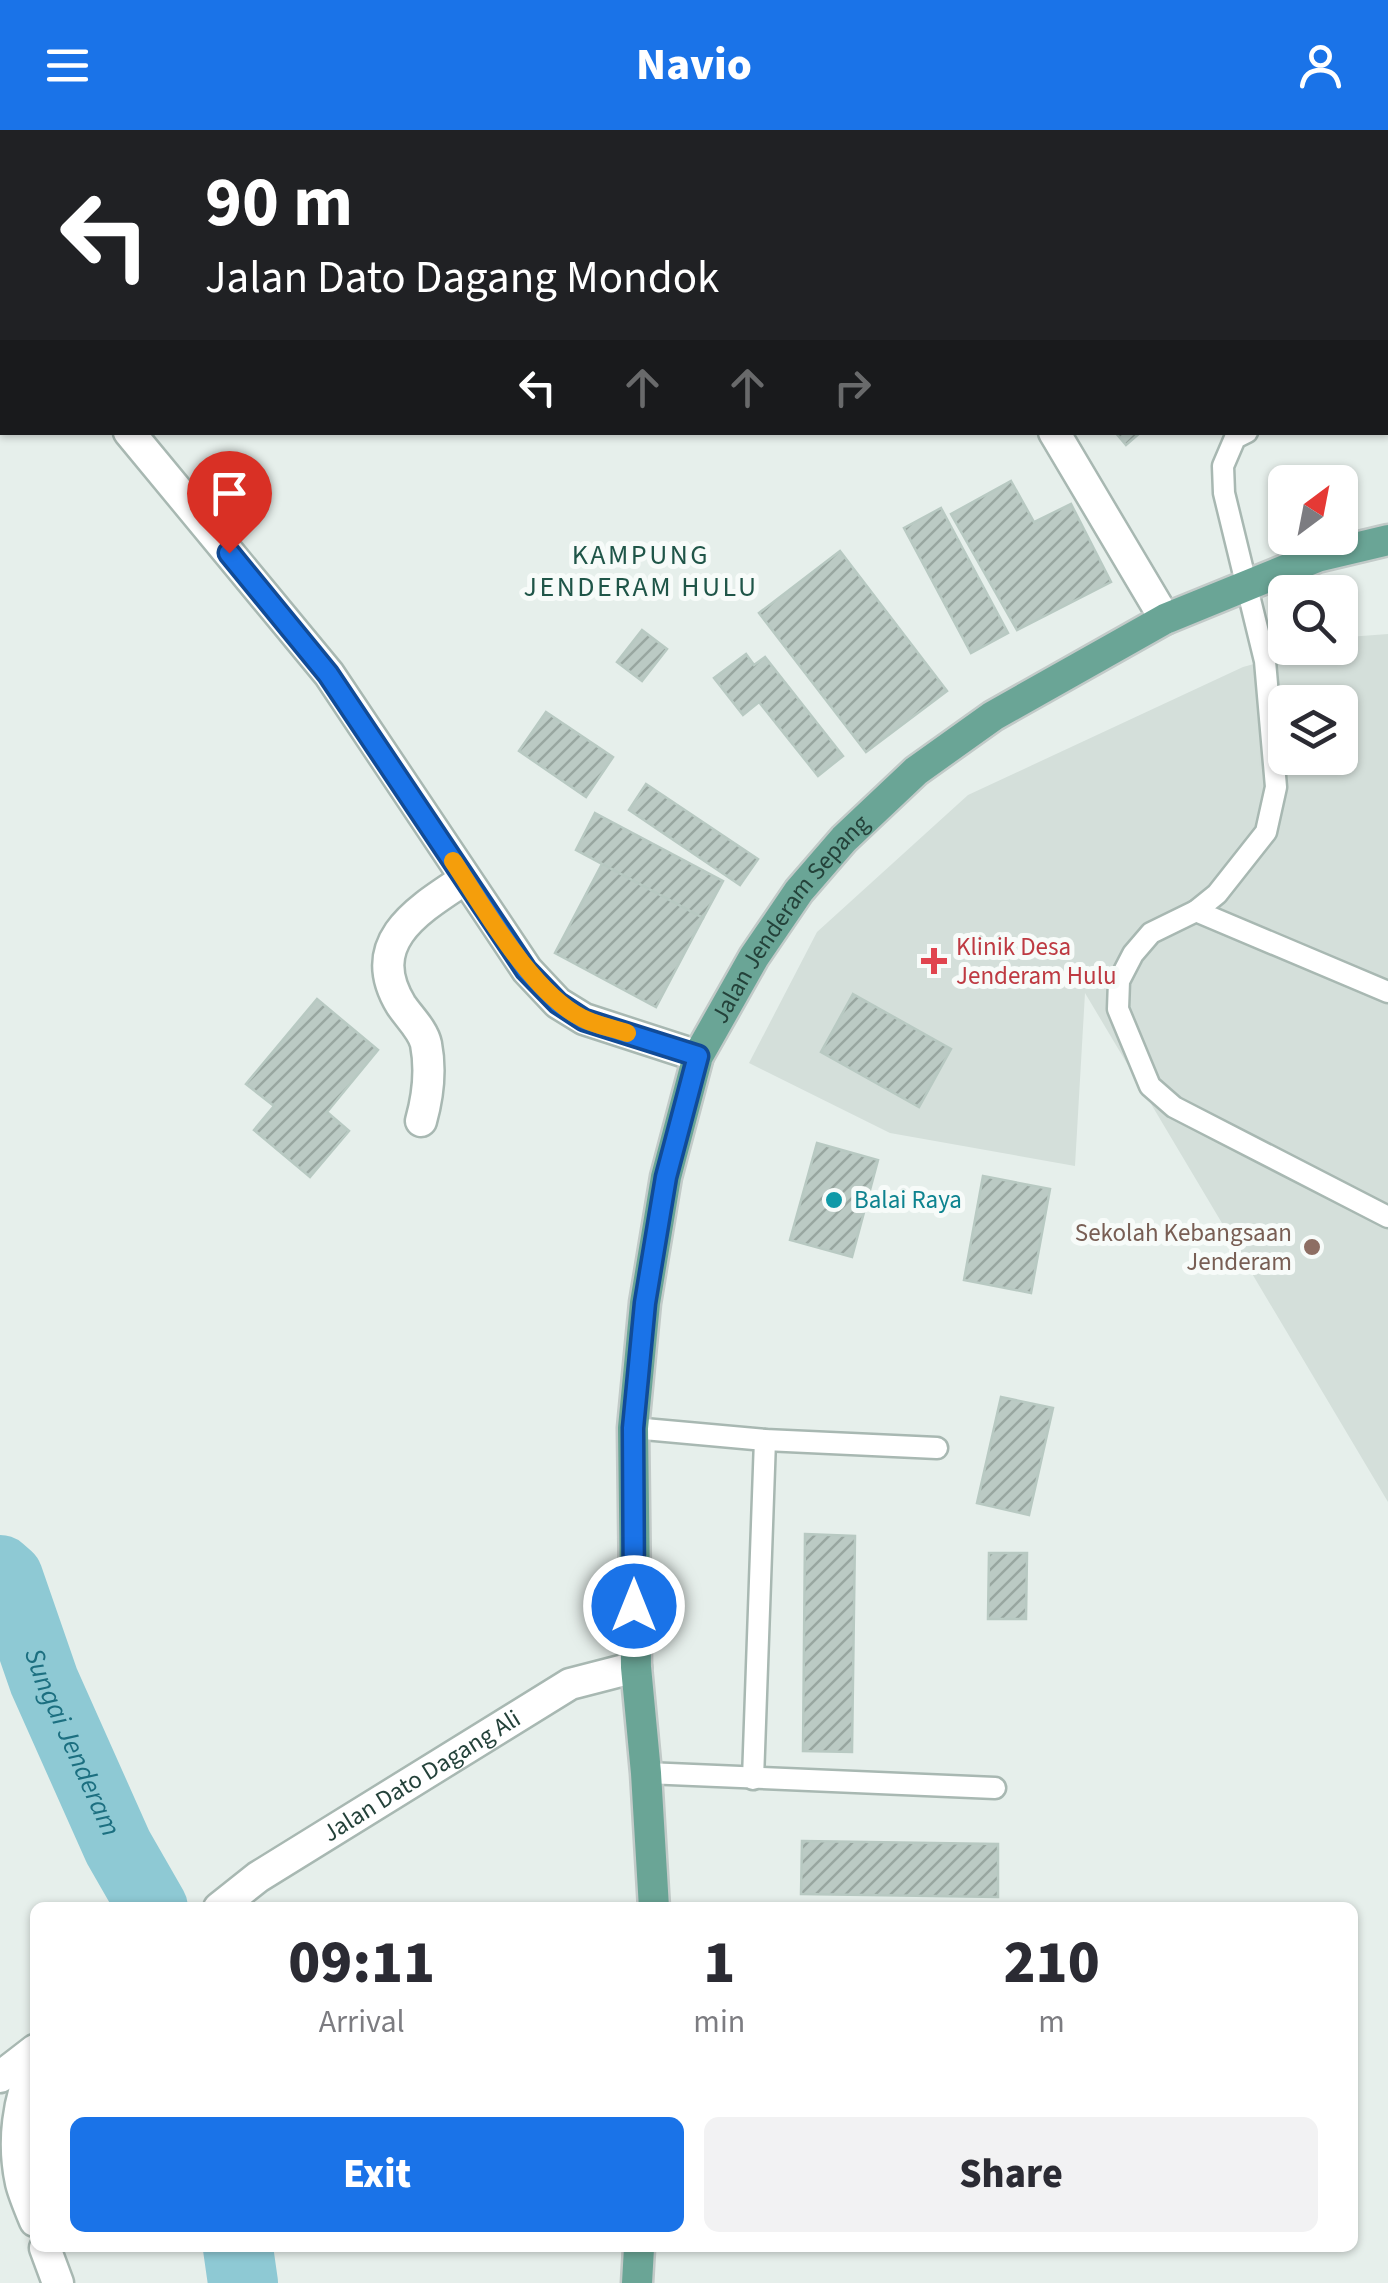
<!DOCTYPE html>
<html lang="en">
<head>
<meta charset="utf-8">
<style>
  :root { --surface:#fff; --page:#f2f2f3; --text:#2b2b33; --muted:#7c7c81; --accent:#1a73e8 }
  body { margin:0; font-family:"Source Sans 3",sans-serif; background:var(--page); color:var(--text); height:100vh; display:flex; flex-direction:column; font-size:38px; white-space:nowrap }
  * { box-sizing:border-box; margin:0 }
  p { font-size:32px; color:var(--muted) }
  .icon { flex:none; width:55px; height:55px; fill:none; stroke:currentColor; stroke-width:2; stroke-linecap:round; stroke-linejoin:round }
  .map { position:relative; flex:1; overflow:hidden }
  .sheet { position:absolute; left:30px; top:1772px; width:1328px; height:350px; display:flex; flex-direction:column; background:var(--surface); border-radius:15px; box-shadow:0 2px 8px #0004 }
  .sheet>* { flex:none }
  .hud { position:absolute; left:0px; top:0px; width:1390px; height:305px; box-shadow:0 2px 8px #0004; background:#202124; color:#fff; overflow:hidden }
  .needle { width:65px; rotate:32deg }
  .buttons { position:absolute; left:1268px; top:335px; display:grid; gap:20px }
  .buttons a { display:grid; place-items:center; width:90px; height:90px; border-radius:15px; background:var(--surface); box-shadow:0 2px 8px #0004; font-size:50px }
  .pin { position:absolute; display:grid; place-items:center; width:85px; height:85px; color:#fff; margin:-102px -42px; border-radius:50% 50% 50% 0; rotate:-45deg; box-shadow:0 0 10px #0007 }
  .pin .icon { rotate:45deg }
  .me { position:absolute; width:110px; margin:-55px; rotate:0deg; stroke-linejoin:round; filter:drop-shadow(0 0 8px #0008) }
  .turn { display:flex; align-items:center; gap:35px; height:210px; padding:0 40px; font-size:45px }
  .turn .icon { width:130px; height:130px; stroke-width:2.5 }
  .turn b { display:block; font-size:70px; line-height:85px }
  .lanes { display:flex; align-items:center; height:95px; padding:0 40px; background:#0003; justify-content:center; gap:50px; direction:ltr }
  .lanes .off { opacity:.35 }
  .eta { display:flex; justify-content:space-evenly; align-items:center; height:170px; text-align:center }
  .eta b { font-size:60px; font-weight:800; line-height:70px }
  .primary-button { display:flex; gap:20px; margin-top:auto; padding:20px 40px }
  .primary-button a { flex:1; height:115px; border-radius:15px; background:var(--accent); color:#fff; font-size:40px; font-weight:800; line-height:115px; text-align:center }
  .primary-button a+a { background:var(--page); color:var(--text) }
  header { display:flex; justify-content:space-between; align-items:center; height:130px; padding:0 40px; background:var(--accent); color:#fff; font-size:45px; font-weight:800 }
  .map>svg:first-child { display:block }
  .built { fill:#d4dfda; fill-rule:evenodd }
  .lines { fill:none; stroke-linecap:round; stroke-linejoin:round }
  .river { stroke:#8ec9d4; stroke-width:70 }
  .building { fill:url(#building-hatch); stroke:#b8c9c2; stroke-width:2.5 }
  .service-casing { stroke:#a8b8b2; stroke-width:25 }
  .minor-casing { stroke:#a8b8b2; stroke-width:35 }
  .primary-casing { stroke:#c2cac8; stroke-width:35 }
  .service { stroke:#fff; stroke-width:20 }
  .minor { stroke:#fff; stroke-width:30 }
  .primary { stroke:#6aa596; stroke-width:30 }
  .route-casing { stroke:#114b97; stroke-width:25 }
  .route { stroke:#1a73e8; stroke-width:18 }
  .slow { stroke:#f59e0b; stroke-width:18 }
  .health-dot { fill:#e0444e; stroke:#f7fbf9; stroke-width:4 }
  .culture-dot { fill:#0f9aa8; stroke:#f7fbf9; stroke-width:4 }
  .education-dot { fill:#8d6e63; stroke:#f7fbf9; stroke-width:4 }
  .labels { text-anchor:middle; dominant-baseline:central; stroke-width:10; stroke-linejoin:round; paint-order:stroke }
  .street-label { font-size:25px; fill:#24423a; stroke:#f7fbf9 }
  .health-label { font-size:25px; fill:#be3a42; stroke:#f7fbf9; text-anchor:start }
  .culture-label { font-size:25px; fill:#0d838f; stroke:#f7fbf9; text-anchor:start }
  .education-label { font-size:25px; fill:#785e54; stroke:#f7fbf9; text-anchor:end }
  .neighbourhood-label { font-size:28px; letter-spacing:2.5px; fill:#1f5548; stroke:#f7fbf9 }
  .water-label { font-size:28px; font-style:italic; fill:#1c6f80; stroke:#f7fbf9 }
</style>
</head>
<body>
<header><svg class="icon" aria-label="menu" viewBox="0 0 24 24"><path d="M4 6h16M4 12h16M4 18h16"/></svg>Navio<svg class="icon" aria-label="person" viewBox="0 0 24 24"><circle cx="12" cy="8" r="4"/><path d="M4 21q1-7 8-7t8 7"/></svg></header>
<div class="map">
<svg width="1388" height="2153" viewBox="0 0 1388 2153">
  <defs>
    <pattern id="building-hatch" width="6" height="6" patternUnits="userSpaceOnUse" patternTransform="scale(2.5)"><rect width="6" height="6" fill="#bbcac4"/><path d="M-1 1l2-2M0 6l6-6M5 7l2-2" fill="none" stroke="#98a6a0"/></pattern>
  </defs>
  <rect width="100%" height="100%" fill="#e6efeb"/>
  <path class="built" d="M1388 504V1372L1085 863 1075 1036 890 1003 749 933 817 802 968 665 1243 537 1312 518H1340V510L1348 507ZM1285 572H1340V628H1285Z"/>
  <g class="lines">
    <g class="river">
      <path id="s1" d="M0 1440 8 1447 44 1551 118 1717 153 1778"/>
      <polyline points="238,2118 243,2153"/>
    </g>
  </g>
  <g class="building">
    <polygon points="1115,302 1141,302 1126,315"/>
    <polygon points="1011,351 1034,392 1071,374 1111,452 1017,500 951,384"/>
    <polygon points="941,378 1008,503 971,523 904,398"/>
    <polygon points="840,421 947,561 866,622 759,483"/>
    <polygon points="642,500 667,519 642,551 617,532"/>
    <polygon points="746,524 754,535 765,527 843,626 818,646 759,572 743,585 714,548"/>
    <polygon points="546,582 613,627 586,667 519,621"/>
    <polygon points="646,654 758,729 740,755 629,680"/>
    <polygon points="595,683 723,751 703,788 576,720"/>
    <polygon points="602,734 703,788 656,877 555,823"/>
    <polygon points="853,864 951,919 919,977 821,922"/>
    <polygon points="317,869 378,920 327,982 349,1001 310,1047 254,1000 274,976 246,954"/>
    <polygon points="817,1013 878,1030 852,1127 790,1110"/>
    <polygon points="983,1046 1050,1059 1031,1163 964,1150"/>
    <polygon points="1001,1267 1053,1278 1029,1385 977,1373"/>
    <polygon points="805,1404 855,1406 852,1622 803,1621"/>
    <polygon points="989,1423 1027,1423 1026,1489 988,1489"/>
    <polygon points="802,1711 998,1714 998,1767 801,1764"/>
  </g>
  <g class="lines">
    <defs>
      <g id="service">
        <polyline points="1388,272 1388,273"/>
        <polyline points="1247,302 1235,308 1223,336 1224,363 1265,531 1276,657 1266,702 1217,764 1196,781 1388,862"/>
        <polyline points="1196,781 1151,803 1133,824 1119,851 1118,879 1150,956 1174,977 1388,1087"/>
        <polyline points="633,1298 765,1310 937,1318"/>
        <polyline points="646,1643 995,1658"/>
        <polyline points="753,1649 765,1310"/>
      </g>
      <g id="minor">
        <polyline points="854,0 856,2"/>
        <polyline points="216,2 219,0"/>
        <polyline points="0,146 2,149"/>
        <polyline points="129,302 329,544 527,840 558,873 584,889 698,926"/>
        <polyline points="1054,302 1165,489"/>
        <path d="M421 991C428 966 431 940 426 914 423 900 409 887 401 875 363 812 418 780 465 749"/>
        <path id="s2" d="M219 1778 258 1747 570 1554 636 1537"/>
        <path d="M35 1932C18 1969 12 2012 21 2053 24 2065 30 2079 35 2091"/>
        <polyline points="0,1947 35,1920"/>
        <polyline points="45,2118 58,2153"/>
      </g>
      <g id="primary">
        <path id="s3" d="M654 1778 646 1643 636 1537 633 1298 645 1173 666 1047 698 926 754 827 799 761 844 709 916 641 993 586 1165 489 1317 427 1388 410"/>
        <polyline points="637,2153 639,2118"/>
      </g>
    </defs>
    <use href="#service" class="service-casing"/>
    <use href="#minor" class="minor-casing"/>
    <use href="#primary" class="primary-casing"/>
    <use href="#service" class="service"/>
    <use href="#minor" class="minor"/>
    <use href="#primary" class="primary"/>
  </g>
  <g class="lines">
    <defs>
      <polyline id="route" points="229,423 328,544 526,840 558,873 584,890 698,926 666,1047 645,1173 633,1298 634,1476"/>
    </defs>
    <use href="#route" class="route-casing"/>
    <use href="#route" class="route"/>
    <path class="slow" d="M453 731C485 779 531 862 582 888 595 895 612 898 627 903"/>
  </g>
  <path class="health-dot" d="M929 816h10v10h10v10h-10v10h-10v-10h-10v-10h10z"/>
  <circle class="culture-dot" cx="834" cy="1070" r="10"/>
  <circle class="education-dot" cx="1312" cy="1117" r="10"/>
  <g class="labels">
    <g class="street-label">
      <text stroke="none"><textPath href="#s3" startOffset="1025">Jalan Jenderam Sepang</textPath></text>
      <text stroke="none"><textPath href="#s2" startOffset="242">Jalan Dato Dagang Ali</textPath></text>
    </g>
    <g class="health-label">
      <text x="956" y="817">Klinik Desa<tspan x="956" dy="29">Jenderam Hulu</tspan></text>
    </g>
    <g class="culture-label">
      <text x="854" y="1070">Balai Raya</text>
    </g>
    <g class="education-label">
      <text x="1292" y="1103">Sekolah Kebangsaan<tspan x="1292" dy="29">Jenderam</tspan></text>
    </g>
    <g class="neighbourhood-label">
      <text x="641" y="425">KAMPUNG<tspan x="641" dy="32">JENDERAM HULU</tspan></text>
    </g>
    <g class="water-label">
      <text stroke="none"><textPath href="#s1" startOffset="188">Sungai Jenderam</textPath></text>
    </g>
  </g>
</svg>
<div class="buttons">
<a><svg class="needle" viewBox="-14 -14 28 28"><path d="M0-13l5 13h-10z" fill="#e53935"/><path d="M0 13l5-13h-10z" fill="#7c7c81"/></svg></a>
<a><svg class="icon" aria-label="search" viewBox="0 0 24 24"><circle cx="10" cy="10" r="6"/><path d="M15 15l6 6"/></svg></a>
<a><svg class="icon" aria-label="layers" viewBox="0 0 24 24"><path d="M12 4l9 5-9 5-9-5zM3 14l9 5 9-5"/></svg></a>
</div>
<div class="pin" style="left:229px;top:423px;background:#d93025"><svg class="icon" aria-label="arrive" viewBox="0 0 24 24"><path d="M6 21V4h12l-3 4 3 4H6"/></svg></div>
<svg class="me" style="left:634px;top:1476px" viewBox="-20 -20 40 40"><circle r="17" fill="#1a73e8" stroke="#fff" stroke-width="3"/><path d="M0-11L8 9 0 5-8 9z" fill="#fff"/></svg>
<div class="hud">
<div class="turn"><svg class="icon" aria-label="left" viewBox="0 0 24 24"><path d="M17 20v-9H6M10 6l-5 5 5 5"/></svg><div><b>90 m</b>Jalan Dato Dagang Mondok</div></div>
<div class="lanes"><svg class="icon" aria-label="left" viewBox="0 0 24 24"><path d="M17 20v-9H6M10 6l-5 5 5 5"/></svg><svg class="icon off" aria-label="ahead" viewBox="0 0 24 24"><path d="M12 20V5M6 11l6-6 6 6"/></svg><svg class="icon off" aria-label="ahead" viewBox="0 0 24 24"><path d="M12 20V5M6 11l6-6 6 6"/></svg><svg class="icon off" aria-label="right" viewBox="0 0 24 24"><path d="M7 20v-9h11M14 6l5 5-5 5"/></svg></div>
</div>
<section class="sheet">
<div class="eta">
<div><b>09:11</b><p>Arrival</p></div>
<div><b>1</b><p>min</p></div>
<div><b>210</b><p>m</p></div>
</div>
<div class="primary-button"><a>Exit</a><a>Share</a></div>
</section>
</div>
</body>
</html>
